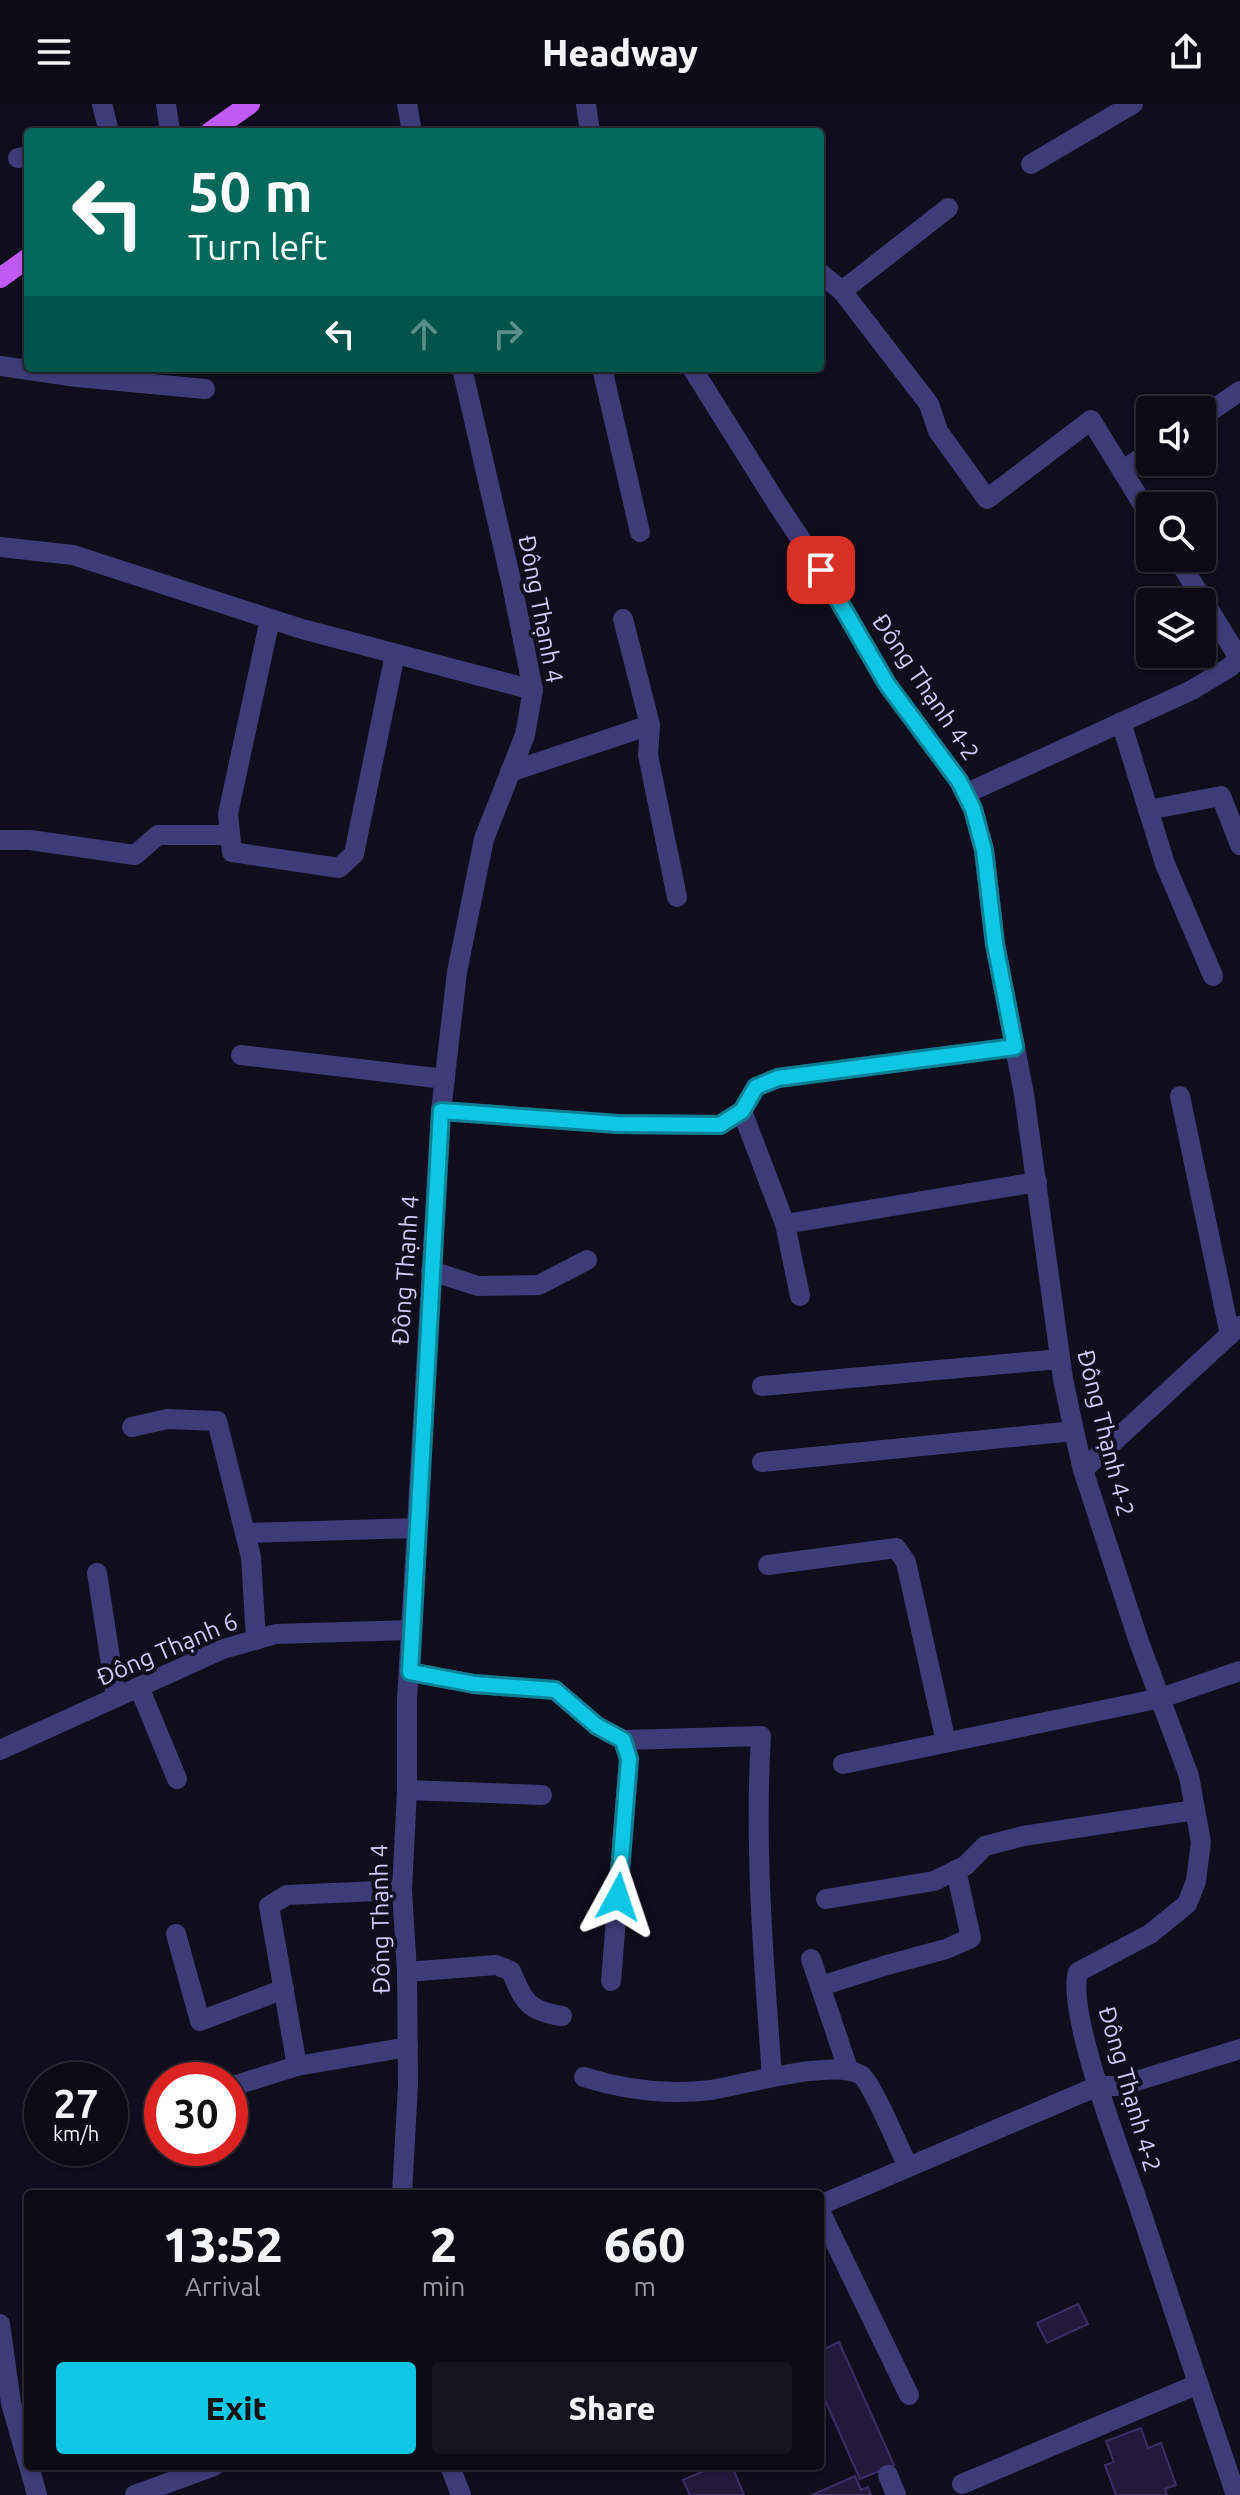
<!DOCTYPE html>
<html lang="en">
<head>
<meta charset="utf-8">
<style>
  :root { --surface:#0c0a15; --page:#15131e; --text:#f1f3f6; --muted:#9a9aa0; --line:#2c2b34; --accent:#0ec7e5 }
  body { margin:0; font-family:Ubuntu,sans-serif; background:var(--page); color:var(--text); height:100vh; display:flex; flex-direction:column; font-size:30px; white-space:nowrap }
  * { box-sizing:border-box; margin:0 }
  p { font-size:26px; color:var(--muted) }
  .icon { flex:none; width:44px; height:44px; fill:none; stroke:currentColor; stroke-width:2; stroke-linecap:round; stroke-linejoin:round }
  .map { position:relative; flex:1; overflow:hidden }
  .side { position:absolute; left:24px; top:2086px; width:800px; height:280px; display:flex; flex-direction:column; background:var(--surface); border-radius:8px; box-shadow:0 2px 6px #0004,0 0 0 2px var(--line) }
  .side>* { flex:none }
  .hud { position:absolute; left:24px; top:24px; width:800px; height:244px; border-radius:8px; box-shadow:0 2px 6px #0004,0 0 0 2px var(--line); background:#00695c; color:#fff; overflow:hidden }
  .controls { position:absolute; left:1136px; top:292px; display:grid; gap:16px }
  .controls a { display:grid; place-items:center; width:80px; height:80px; border-radius:8px; background:var(--surface); box-shadow:0 2px 6px #0004,0 0 0 2px var(--line); font-size:40px }
  .speed { position:absolute; left:24px; top:1958px; display:flex; gap:16px; font-size:40px; font-weight:700; text-align:center }
  .speed>* { display:grid; place-content:center; width:104px; height:104px; border-radius:50%; background:var(--surface); box-shadow:0 2px 6px #0004,0 0 0 2px var(--line); line-height:1 }
  .speed small { font-size:20px; font-weight:400 }
  .speed .limit { border:12px solid #d22; background:#fff; color:#111 }
  .pin { position:absolute; display:grid; place-items:center; width:68px; height:68px; color:#fff; margin:-34px; border-radius:16px; box-shadow:0 4px 12px #0006 }
  .me { position:absolute; width:88px; margin:-44px; rotate:5deg; stroke-linejoin:round; filter:drop-shadow(0 0 6px #0008) }
  .turn { display:flex; align-items:center; gap:28px; height:168px; padding:0 32px; font-size:36px }
  .turn .icon { width:104px; height:104px; stroke-width:2.5 }
  .turn b { display:block; font-size:56px; line-height:68px }
  .lanes { display:flex; align-items:center; height:76px; padding:0 32px; background:#0003; justify-content:center; gap:40px; direction:ltr }
  .lanes .off { opacity:.35 }
  .eta { display:flex; justify-content:space-evenly; align-items:center; height:136px; text-align:center }
  .eta b { font-size:48px; font-weight:800; line-height:56px }
  .primary-button { display:flex; gap:16px; margin-top:auto; padding:16px 32px }
  .primary-button a { flex:1; height:92px; border-radius:8px; background:var(--accent); color:#111; font-size:32px; font-weight:800; line-height:92px; text-align:center }
  .primary-button a+a { background:var(--page); color:var(--text) }
  header { display:flex; justify-content:space-between; align-items:center; height:104px; padding:0 32px; background:var(--surface); font-size:36px; font-weight:800 }
  .map>svg:first-child { display:block }
  .building { fill:#221a3c; stroke:#3b2e67; stroke-width:2 }
  .lines { fill:none; stroke-linecap:round; stroke-linejoin:round }
  .minor { stroke:#3f3b79; stroke-width:20 }
  .major { stroke:#c15af5; stroke-width:20 }
  .route-casing { stroke:#098195; stroke-width:20 }
  .route { stroke:#0ec7e5; stroke-width:14 }
  .labels { text-anchor:middle; dominant-baseline:central; stroke-width:8; stroke-linejoin:round; paint-order:stroke }
  .street-label { font-size:24px; fill:#d3cbfc; stroke:#100d1c }
</style>
</head>
<body>
<header><svg class="icon" aria-label="menu" viewBox="0 0 24 24"><path d="M4 6h16M4 12h16M4 18h16"/></svg>Headway<svg class="icon" aria-label="share" viewBox="0 0 24 24"><path d="M12 15V3M7 8l5-5 5 5M5 13v7h14v-7"/></svg></header>
<div class="map">
<svg width="1240" height="2391" viewBox="0 0 1240 2391">
  <rect width="100%" height="100%" fill="#100d1c"/>
  <g class="building">
    <polygon points="1078,2200 1088,2220 1047,2239 1037,2219"/>
    <polygon points="839,2238 894,2361 860,2375 820,2285 820,2247"/>
    <polygon points="1141,2324 1148,2344 1161,2339 1176,2381 1165,2385 1167,2391 1116,2391 1105,2361 1114,2358 1106,2337"/>
    <polygon points="715,2362 732,2362 744,2391 690,2391 683,2376"/>
    <polygon points="855,2372 861,2386 868,2383 871,2391 812,2391"/>
  </g>
  <g class="lines">
    <g class="minor">
      <polyline points="102,0 109,28"/>
      <polyline points="166,0 170,28"/>
      <polyline points="407,0 412,28"/>
      <polyline points="586,0 590,28"/>
      <polyline points="18,54 28,52"/>
      <polyline points="1031,60 1133,0"/>
      <polyline points="820,169 842,187 929,300 938,327 987,395 1091,316 1150,412"/>
      <polyline points="842,187 948,104"/>
      <polyline points="0,262 77,273 205,285"/>
      <polyline points="602,264 640,428"/>
      <path d="M692 264 776 398 821 466 887 580 959 677 973 705 984 746 995 840 1024 990 1063 1275 1074 1327 1083 1366 1139 1538 1189 1672 1201 1738 1196 1777 1187 1800 1150 1830 1078 1868C1066 1910 1123 2054 1139 2102 1171 2198 1203 2295 1236 2391"/>
      <polyline points="1202,313 1240,287"/>
      <polyline points="1122,367 1150,348"/>
      <polyline points="0,443 73,451 302,525 533,586"/>
      <polyline points="1177,454 1239,554"/>
      <polyline points="270,515 228,710 232,748 339,764 354,750 395,550"/>
      <polyline points="623,515 650,621 648,651 677,793"/>
      <polyline points="1121,618 1165,760 1213,872"/>
      <polyline points="510,668 650,621"/>
      <polyline points="965,690 1192,586 1230,563 1240,553"/>
      <polyline points="1148,706 1221,692 1240,741"/>
      <polyline points="0,736 30,736 135,751 158,731 229,731"/>
      <polyline points="241,951 445,975"/>
      <polyline points="1180,992 1230,1231"/>
      <polyline points="441,1007 618,1020 720,1021 742,1007 756,983 778,974 1015,943"/>
      <polyline points="742,1007 785,1120 800,1192"/>
      <polyline points="785,1120 1037,1078"/>
      <polyline points="431,1167 478,1182 539,1181 587,1156"/>
      <polyline points="762,1282 1060,1255"/>
      <polyline points="132,1323 167,1315 217,1317 251,1453 256,1536"/>
      <polyline points="762,1358 1074,1327"/>
      <polyline points="1083,1366 1239,1222"/>
      <polyline points="245,1429 417,1424"/>
      <polyline points="768,1461 896,1444 906,1458 946,1638"/>
      <polyline points="97,1469 116,1593"/>
      <polyline points="410,1568 474,1580 555,1586 597,1622 623,1636 629,1655 611,1877"/>
      <polyline points="139,1583 177,1675"/>
      <path d="M623 1636 761 1632C754 1746 764 1860 772 1973"/>
      <polyline points="0,1646 223,1545 276,1530 411,1526"/>
      <polyline points="843,1660 1161,1594 1240,1567"/>
      <polyline points="407,1686 542,1691"/>
      <polyline points="826,1795 934,1777 965,1762 985,1742 1023,1732 1195,1706"/>
      <polyline points="176,1830 200,1917 284,1885"/>
      <polyline points="811,1855 848,1965"/>
      <path d="M407 1868 496 1861 511 1867C524 1898 528 1907 562 1912"/>
      <polyline points="821,1882 887,1861 946,1845 971,1834 956,1766"/>
      <polyline points="297,1962 269,1802 287,1791 402,1786"/>
      <path d="M584 1973C625 1986 669 1991 711 1986 743 1981 835 1954 861 1971 872 1979 900 2046 908 2063"/>
      <polyline points="230,1983 297,1962 408,1943"/>
      <polyline points="402,2090 408,1981 407,1868 402,1786 407,1686 407,1595 441,1007 457,868 484,735 525,631 533,586 512,481 462,264"/>
      <polyline points="820,2101 1098,1982 1120,1982 1240,1945"/>
      <polyline points="820,2107 909,2291"/>
      <polyline points="0,2220 11,2299 28,2359"/>
      <polyline points="29,2362 37,2391"/>
      <polyline points="450,2362 461,2391"/>
      <polyline points="888,2371 896,2391"/>
      <polyline points="962,2380 1198,2280"/>
      <polyline points="135,2391 214,2362"/>
    </g>
    <g class="major">
      <polyline points="210,28 250,0"/>
      <polyline points="0,174 28,154"/>
    </g>
  </g>
  <g class="lines">
    <defs>
      <polyline id="route" points="618,1793 629,1655 623,1636 597,1622 555,1586 474,1580 410,1568 441,1007 618,1020 720,1021 742,1007 756,983 778,974 1015,943 995,840 984,746 973,705 959,677 887,580 821,466"/>
    </defs>
    <use href="#route" class="route-casing"/>
    <use href="#route" class="route"/>
  </g>
  <g class="labels">
    <g class="street-label">
      <text transform="translate(541 505) rotate(79)">Đông Thạnh 4</text>
      <text transform="translate(926 583) rotate(56)">Đông Thạnh 4-2</text>
      <text transform="translate(405 1166) rotate(-86)">Đông Thạnh 4</text>
      <text transform="translate(1106 1329) rotate(76)">Đông Thạnh 4-2</text>
      <text transform="translate(167 1545) rotate(-23)">Đông Thạnh 6</text>
      <text transform="translate(380 1815) rotate(-91)">Đông Thạnh 4</text>
      <text transform="translate(1130 1985) rotate(74)">Đông Thạnh 4-2</text>
    </g>
  </g>
</svg>
<div class="controls">
<a><svg class="icon" aria-label="sound" viewBox="0 0 24 24"><path d="M4 9h4l5-4v14l-5-4H4zM17 9q2 3 0 6"/></svg></a>
<a><svg class="icon" aria-label="search" viewBox="0 0 24 24"><circle cx="10" cy="10" r="6"/><path d="M15 15l6 6"/></svg></a>
<a><svg class="icon" aria-label="layers" viewBox="0 0 24 24"><path d="M12 4l9 5-9 5-9-5zM3 14l9 5 9-5"/></svg></a>
</div>
<div class="speed"><div>27<small>km/h</small></div><div class="limit">30</div></div>
<div class="pin" style="left:821px;top:466px;background:#d93025"><svg class="icon" aria-label="arrive" viewBox="0 0 24 24"><path d="M6 21V4h12l-3 4 3 4H6"/></svg></div>
<svg class="me" style="left:618px;top:1793px" viewBox="-20 -20 40 40"><path d="M0-17L14 15 0 8-14 15z" fill="#0ec7e5" stroke="#fff" stroke-width="4"/></svg>
<div class="hud">
<div class="turn"><svg class="icon" aria-label="left" viewBox="0 0 24 24"><path d="M17 20v-9H6M10 6l-5 5 5 5"/></svg><div><b>50 m</b>Turn left</div></div>
<div class="lanes"><svg class="icon" aria-label="left" viewBox="0 0 24 24"><path d="M17 20v-9H6M10 6l-5 5 5 5"/></svg><svg class="icon off" aria-label="ahead" viewBox="0 0 24 24"><path d="M12 20V5M6 11l6-6 6 6"/></svg><svg class="icon off" aria-label="right" viewBox="0 0 24 24"><path d="M7 20v-9h11M14 6l5 5-5 5"/></svg></div>
</div>
<section class="side">
<div class="eta">
<div><b>13:52</b><p>Arrival</p></div>
<div><b>2</b><p>min</p></div>
<div><b>660</b><p>m</p></div>
</div>
<div class="primary-button"><a>Exit</a><a>Share</a></div>
</section>
</div>
</body>
</html>
